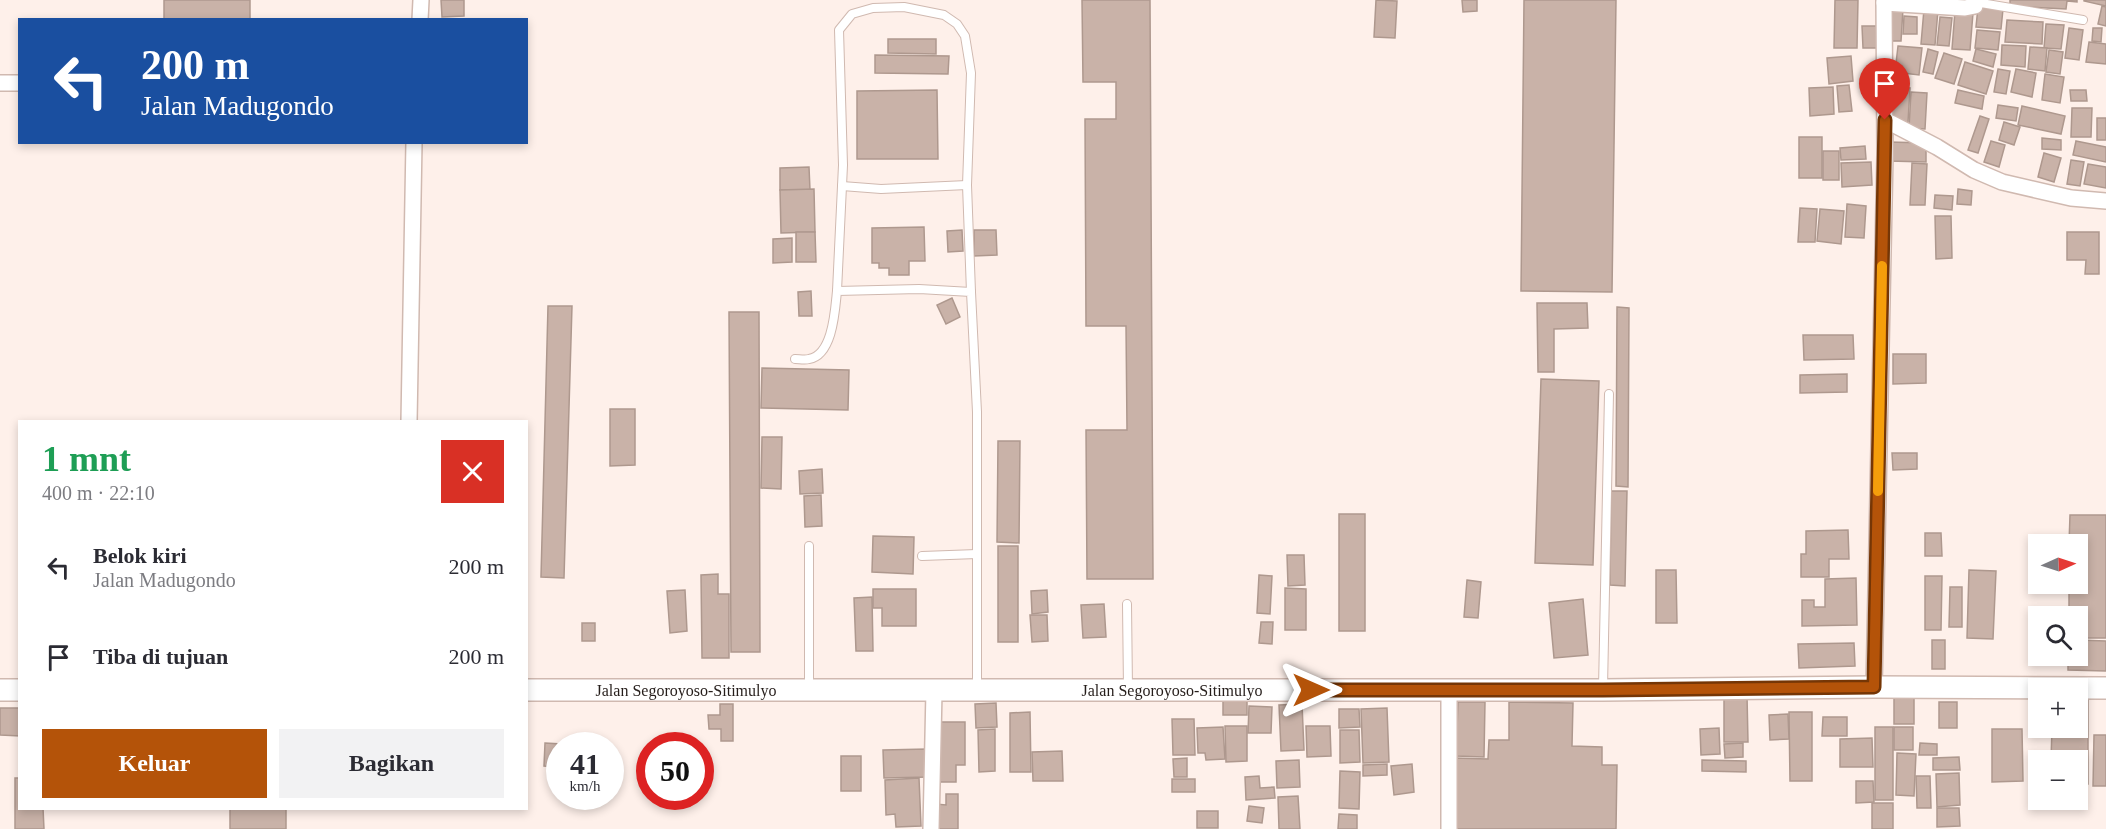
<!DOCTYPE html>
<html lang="id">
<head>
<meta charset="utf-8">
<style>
  :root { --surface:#fff; --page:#f2f2f3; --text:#2b2b33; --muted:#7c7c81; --accent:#b45309 }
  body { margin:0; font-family:"Times New Roman",serif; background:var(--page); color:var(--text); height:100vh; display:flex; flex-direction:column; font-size:22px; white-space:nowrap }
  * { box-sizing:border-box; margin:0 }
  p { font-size:20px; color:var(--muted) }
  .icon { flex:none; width:33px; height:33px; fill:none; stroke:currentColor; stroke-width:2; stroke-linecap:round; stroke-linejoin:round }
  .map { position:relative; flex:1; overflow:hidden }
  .drawer { position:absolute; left:18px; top:420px; width:510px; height:390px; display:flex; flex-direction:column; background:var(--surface); border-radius:0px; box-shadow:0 3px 9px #0003 }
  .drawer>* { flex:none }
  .hud { position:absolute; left:18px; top:18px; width:510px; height:126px; border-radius:0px; box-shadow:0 3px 9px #0003; background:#1a4fa0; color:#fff; overflow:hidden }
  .needle { width:39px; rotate:87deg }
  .tools { position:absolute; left:2028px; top:534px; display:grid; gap:12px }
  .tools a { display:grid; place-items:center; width:60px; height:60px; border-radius:0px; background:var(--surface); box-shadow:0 3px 9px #0003; font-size:30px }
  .speed { position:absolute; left:546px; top:732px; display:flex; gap:12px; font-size:30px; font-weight:700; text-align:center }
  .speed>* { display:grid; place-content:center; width:78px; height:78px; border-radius:50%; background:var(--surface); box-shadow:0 3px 9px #0003; line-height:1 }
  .speed small { font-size:15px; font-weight:400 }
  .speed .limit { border:9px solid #d22; background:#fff; color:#111 }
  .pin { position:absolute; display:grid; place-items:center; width:51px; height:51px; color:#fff; margin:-62px -26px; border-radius:50% 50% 50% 0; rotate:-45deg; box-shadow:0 0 6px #0007 }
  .pin .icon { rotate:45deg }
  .me { position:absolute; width:66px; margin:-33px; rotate:90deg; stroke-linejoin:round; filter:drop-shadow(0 0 4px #0008) }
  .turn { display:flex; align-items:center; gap:21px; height:126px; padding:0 24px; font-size:27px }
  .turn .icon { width:78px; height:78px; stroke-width:2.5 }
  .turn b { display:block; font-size:42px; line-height:51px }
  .round { display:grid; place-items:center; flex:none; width:63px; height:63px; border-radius:0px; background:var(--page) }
  .head { display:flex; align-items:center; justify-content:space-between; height:102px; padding:0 24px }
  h1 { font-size:36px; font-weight:700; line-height:45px; color:#1e9e55 }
  .action { display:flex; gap:12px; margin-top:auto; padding:12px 24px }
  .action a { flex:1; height:69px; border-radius:0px; background:var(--accent); color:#fff; font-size:24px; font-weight:700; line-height:69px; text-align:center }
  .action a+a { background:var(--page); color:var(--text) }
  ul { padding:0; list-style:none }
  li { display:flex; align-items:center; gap:18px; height:90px; padding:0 24px }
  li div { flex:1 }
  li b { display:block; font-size:22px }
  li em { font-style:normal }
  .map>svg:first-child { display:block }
  .building { fill:#c9b2a8; stroke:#ae988e; stroke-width:1.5 }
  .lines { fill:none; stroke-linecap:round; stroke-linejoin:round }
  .lane-casing { stroke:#d0b9b0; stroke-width:10 }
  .street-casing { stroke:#d0b9b0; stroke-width:18 }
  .secondary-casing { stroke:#d0b9b0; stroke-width:24 }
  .lane { stroke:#fff; stroke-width:8 }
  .street { stroke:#fff; stroke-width:15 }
  .secondary { stroke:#fff; stroke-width:21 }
  .route-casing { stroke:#753606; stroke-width:15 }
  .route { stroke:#b45309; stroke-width:10 }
  .slow { stroke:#f59e0b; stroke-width:10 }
  .labels { text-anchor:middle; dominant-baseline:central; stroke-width:4.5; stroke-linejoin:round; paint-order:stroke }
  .street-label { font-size:16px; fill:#251d1a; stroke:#fff }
</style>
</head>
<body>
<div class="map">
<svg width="2106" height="829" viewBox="0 0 2106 829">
  <rect width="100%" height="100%" fill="#fef0ea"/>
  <g class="building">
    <rect x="164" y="0" width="86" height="20"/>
    <polygon points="441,0 464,0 464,16 442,17"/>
    <polygon points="1082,0 1150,0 1153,579 1087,579 1086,430 1127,430 1126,326 1086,326 1085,119 1116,119 1116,82 1083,82"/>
    <polygon points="1376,0 1397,1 1395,38 1374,37"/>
    <polygon points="1462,0 1477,0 1477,11 1463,12"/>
    <polygon points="1524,0 1616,0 1612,292 1521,291"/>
    <polygon points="1835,0 1858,0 1857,48 1834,48"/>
    <polygon points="2010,0 2077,0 2077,2 2067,1 2066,9 2010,6"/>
    <polygon points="2084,0 2106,0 2106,6 2084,1"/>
    <polygon points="2102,6 2106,7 2106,26 2098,24"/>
    <polygon points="1978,7 2003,9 2001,29 1976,27"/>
    <polygon points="1892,9 1903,9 1901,41 1890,41"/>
    <polygon points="1924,9 1938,10 1935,45 1921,44"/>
    <polygon points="1955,11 1973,13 1970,50 1952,49"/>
    <polygon points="1904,16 1917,17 1917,34 1903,34"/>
    <polygon points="1940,17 1952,18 1949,46 1937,45"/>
    <polygon points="2007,20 2043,22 2042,44 2005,42"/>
    <polygon points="2046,24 2064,25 2061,49 2044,48"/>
    <polygon points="1862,26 1877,26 1878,48 1863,48"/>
    <polygon points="2069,28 2083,30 2079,60 2065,58"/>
    <polygon points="2093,28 2102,28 2101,42 2092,41"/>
    <polygon points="1977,30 2000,32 1998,50 1975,48"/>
    <polygon points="888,39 936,39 936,54 888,53"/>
    <polygon points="2089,42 2106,44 2106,64 2086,62"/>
    <polygon points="2002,45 2026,46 2025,67 2001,65"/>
    <polygon points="1898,46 1922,48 1919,75 1895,72"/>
    <polygon points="2030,47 2047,48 2045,71 2028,69"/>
    <polygon points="1928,49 1938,52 1933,74 1923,72"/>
    <polygon points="1976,49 1996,54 1993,67 1973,61"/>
    <polygon points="2049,50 2063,52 2060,74 2046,72"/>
    <polygon points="1944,53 1962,59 1954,84 1935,78"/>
    <polygon points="875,55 949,56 948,74 875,73"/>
    <polygon points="1851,56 1853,81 1829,84 1827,58"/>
    <polygon points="1965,62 1993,71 1986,94 1958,85"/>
    <polygon points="1998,69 2010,71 2006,94 1994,92"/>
    <polygon points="2016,69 2036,73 2032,97 2011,92"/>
    <polygon points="2045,74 2064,77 2060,103 2042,100"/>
    <polygon points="1849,85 1852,111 1839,112 1837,86"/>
    <polygon points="1833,87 1834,114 1810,116 1809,88"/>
    <polygon points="1890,87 1910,88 1908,122 1888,121"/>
    <polygon points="937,90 938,159 857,159 857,91"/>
    <polygon points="1958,90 1984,96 1982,109 1955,103"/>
    <polygon points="2070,90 2086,90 2087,101 2071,101"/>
    <polygon points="1911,92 1927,93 1925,129 1909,128"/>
    <polygon points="1998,105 2018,108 2016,121 1996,118"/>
    <polygon points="2022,106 2065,116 2061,134 2018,125"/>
    <polygon points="2072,108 2092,108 2091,137 2071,137"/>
    <polygon points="1980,116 1989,119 1978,153 1968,150"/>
    <rect x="2097" y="118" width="9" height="22"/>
    <polygon points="2004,122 2020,127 2014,145 1999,140"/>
    <rect x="1799" y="137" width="23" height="41"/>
    <polygon points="2042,138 2061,140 2061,150 2042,149"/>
    <polygon points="1991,141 2005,145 1999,167 1984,162"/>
    <polygon points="2076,141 2106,147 2106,162 2073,155"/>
    <polygon points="1889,142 1926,143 1926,162 1889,161"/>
    <polygon points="1865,146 1866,159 1841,160 1840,148"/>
    <rect x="1823" y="151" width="16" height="29"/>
    <polygon points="2044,153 2061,158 2054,182 2038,177"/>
    <polygon points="2071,160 2084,162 2080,186 2067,184"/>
    <polygon points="1871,162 1872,185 1842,187 1841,163"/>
    <polygon points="1912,163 1927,164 1925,205 1910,205"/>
    <polygon points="2088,164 2106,167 2106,188 2084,184"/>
    <polygon points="809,167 810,190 780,190 780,168"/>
    <polygon points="814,189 815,232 781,233 780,190"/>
    <polygon points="1958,189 1972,191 1971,205 1957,204"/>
    <polygon points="1935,195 1953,196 1952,210 1934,208"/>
    <polygon points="1847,204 1866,206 1864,238 1845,237"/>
    <polygon points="1800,208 1817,209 1815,242 1798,242"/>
    <polygon points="1820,209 1844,211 1841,244 1817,241"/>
    <polygon points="1935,216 1951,216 1952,258 1936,259"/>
    <polygon points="924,227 925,261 909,261 909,275 889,275 889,268 879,268 879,263 872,263 872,228"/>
    <polygon points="962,230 963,251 948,252 947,231"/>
    <polygon points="974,230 996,230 997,255 974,256"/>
    <polygon points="796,232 815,232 816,262 796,262"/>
    <polygon points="2067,232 2099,232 2099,274 2085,274 2086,260 2067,260"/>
    <polygon points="792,238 792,262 773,263 773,239"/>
    <polygon points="811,291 812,316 799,316 798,292"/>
    <polygon points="952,298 960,317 946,324 937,305"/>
    <polygon points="1537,303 1587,303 1588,328 1554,329 1554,372 1538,372"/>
    <polygon points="548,306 572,306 564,578 541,577"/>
    <polygon points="1617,307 1629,308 1628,487 1616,486"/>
    <polygon points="729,312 759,312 760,652 731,652"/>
    <polygon points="1803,335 1853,335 1854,359 1804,360"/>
    <polygon points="1893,354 1926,354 1926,383 1893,384"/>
    <polygon points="762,368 849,370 848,410 761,408"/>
    <polygon points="1847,374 1847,392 1800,393 1800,375"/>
    <polygon points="1541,379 1599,381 1593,565 1535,563"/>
    <polygon points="610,409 635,409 635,465 610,466"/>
    <polygon points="762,437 782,437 781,489 761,488"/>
    <polygon points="998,441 1020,441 1019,543 997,542"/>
    <polygon points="1892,453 1917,453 1917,469 1893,470"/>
    <polygon points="822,469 823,493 800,494 799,471"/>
    <polygon points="1611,491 1627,491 1625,586 1610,585"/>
    <polygon points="821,495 822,526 805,527 804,496"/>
    <rect x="1339" y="514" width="26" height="117"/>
    <polygon points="2070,515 2106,515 2106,638 2078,638 2078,616 2069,616 2069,584 2078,584 2078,544 2069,544"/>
    <polygon points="1848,530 1849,559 1829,559 1829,577 1801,577 1801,554 1806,554 1806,531"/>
    <polygon points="1925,533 1941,533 1942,556 1925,556"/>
    <polygon points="873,536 914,537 913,574 872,572"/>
    <rect x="998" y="546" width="20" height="96"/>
    <polygon points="1287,555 1304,555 1305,585 1288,586"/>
    <polygon points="1656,570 1676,570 1677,623 1656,623"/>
    <polygon points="1969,570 1996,571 1993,639 1967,638"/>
    <polygon points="718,574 718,594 729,594 729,658 702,658 701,575"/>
    <polygon points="1259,575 1272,576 1270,614 1257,613"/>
    <polygon points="1925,576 1942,576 1941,630 1925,630"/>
    <polygon points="1856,578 1857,625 1802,626 1802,600 1814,600 1814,607 1825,607 1825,579"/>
    <polygon points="1467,580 1481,582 1478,618 1464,617"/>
    <polygon points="1950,587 1962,587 1962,627 1949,627"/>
    <polygon points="1285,588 1306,589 1306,630 1285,630"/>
    <polygon points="873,589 916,589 916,626 882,626 882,608 873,608"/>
    <polygon points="685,590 687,631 670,633 667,591"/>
    <polygon points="1047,590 1048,612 1032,614 1031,591"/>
    <polygon points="872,597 873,651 856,651 854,598"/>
    <polygon points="1583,599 1588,655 1554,658 1549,603"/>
    <polygon points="1104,604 1106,637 1083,638 1081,605"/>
    <polygon points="1030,615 1047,615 1048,641 1032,642"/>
    <polygon points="1261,622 1273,622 1272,644 1259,643"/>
    <rect x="582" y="623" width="13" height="18"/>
    <rect x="1932" y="640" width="13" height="29"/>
    <polygon points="2078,640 2106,641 2106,671 2068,670 2068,656 2078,656"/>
    <polygon points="1854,643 1855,666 1799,668 1798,644"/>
    <rect x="1223" y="694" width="24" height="21"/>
    <polygon points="1724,695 1747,695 1748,742 1724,742"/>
    <rect x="1894" y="697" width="20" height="27"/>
    <polygon points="2078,700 2088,700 2088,784 2078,784 2078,760 2051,760 2052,728 2078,728"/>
    <polygon points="1458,702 1485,702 1484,757 1456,756"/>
    <polygon points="1509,702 1573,703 1572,746 1602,747 1602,765 1617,765 1616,829 1454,829 1455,758 1488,759 1489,740 1509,740"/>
    <rect x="1939" y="702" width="18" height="26"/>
    <polygon points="996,703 997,727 976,728 975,704"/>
    <polygon points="720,704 733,704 733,741 721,741 721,729 709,729 708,715 720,715"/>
    <polygon points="1302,704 1304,750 1281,751 1279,705"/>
    <polygon points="1249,706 1272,707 1271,733 1248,733"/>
    <polygon points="0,708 20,708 20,736 0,735"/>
    <polygon points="1387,708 1389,762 1363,763 1361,709"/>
    <polygon points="1339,709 1359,709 1360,727 1339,728"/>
    <polygon points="1030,712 1031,772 1010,772 1010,713"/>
    <polygon points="1789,712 1812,712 1812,781 1790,781"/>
    <polygon points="1788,714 1789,739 1770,740 1769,715"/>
    <polygon points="1823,717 1847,717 1847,736 1822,736"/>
    <polygon points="1172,719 1194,719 1195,755 1173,755"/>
    <polygon points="939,722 965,722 965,765 956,765 956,782 939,782"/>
    <polygon points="1225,726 1247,726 1247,761 1226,762"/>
    <polygon points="1306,726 1330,726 1331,756 1307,757"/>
    <polygon points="1223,727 1225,759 1206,760 1205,753 1198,753 1197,728"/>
    <rect x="1875" y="727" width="18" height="73"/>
    <rect x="1894" y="727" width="19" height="23"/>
    <polygon points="1719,728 1720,754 1701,755 1700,729"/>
    <polygon points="995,729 995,771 979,772 978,730"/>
    <polygon points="1992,729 2022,729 2023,781 1992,782"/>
    <polygon points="1340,730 1359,730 1360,762 1340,763"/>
    <polygon points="2094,735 2106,735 2106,786 2093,786"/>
    <polygon points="1872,738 1873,767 1840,767 1840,739"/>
    <polygon points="545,743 561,744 560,746 560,767 544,766"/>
    <polygon points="1743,743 1743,757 1725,758 1724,744"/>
    <polygon points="1920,743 1937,744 1937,755 1919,755"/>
    <polygon points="927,749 928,777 884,778 883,750"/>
    <polygon points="1062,751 1063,781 1033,781 1032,752"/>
    <polygon points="1897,753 1916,754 1914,796 1896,795"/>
    <rect x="841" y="756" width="20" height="35"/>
    <polygon points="1959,757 1960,770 1933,770 1933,758"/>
    <polygon points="1187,758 1187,777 1174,777 1173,759"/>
    <polygon points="1299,760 1300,787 1277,788 1276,761"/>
    <polygon points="1702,760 1746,761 1746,772 1702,771"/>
    <polygon points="1387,764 1387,775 1363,776 1363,765"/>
    <polygon points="1412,764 1414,792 1394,795 1391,766"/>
    <polygon points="1340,771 1360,772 1359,809 1339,808"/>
    <polygon points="1959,773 1960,805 1937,807 1936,774"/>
    <polygon points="1259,776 1260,788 1274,787 1275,798 1246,800 1245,777"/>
    <polygon points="1916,776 1930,776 1931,808 1917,808"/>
    <polygon points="15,778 20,778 20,808 43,808 44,829 15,829"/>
    <polygon points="919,778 921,826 896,827 895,814 886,815 885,780"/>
    <rect x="1172" y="779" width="23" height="13"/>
    <polygon points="1856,781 1873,781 1874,802 1856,803"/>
    <polygon points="946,794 958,794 958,829 936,829 936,804 946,805"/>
    <polygon points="1298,796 1300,829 1279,829 1278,797"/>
    <rect x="1872" y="803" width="21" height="26"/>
    <polygon points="1249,806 1264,808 1262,823 1247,821"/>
    <rect x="230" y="808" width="56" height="21"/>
    <polygon points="1937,808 1959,808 1960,826 1937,827"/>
    <rect x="1197" y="811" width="21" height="17"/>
    <polygon points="1339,814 1357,815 1357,829 1338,829"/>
  </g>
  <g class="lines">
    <defs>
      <g id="lane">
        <polyline points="1975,2 2083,20"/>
        <polyline points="842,186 881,189 967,185"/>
        <polyline points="837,291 843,165 839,30 852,14 873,8 904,7 944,15 957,24 965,36 971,73 967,185 971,292"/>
        <path d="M795 359C799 359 805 360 809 359 833 355 835 310 837 291L919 289 971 292 977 412V689"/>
        <polyline points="922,556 977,554"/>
        <polyline points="1127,604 1128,689"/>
        <polyline points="1603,688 1609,394"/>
        <polyline points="809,689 809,546"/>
      </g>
      <g id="street">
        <polyline points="1884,3 1965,8 1975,6 1976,0"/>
        <polyline points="420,20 421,0"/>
        <polyline points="0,83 20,83"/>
        <polyline points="1885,120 1937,147 1974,170 2002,182 2071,198 2106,201"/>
        <polyline points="409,422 414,142"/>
        <polyline points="1874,687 1885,155 1884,0"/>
        <polyline points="1449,690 1449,829"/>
        <polyline points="931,829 934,691"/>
      </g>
      <g id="secondary">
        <polyline points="0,690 20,690"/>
        <path id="s1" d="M526 690H1603L1874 687 2106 688"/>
      </g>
    </defs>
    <use href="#lane" class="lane-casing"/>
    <use href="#street" class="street-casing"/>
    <use href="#secondary" class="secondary-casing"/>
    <use href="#lane" class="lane"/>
    <use href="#street" class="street"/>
    <use href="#secondary" class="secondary"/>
  </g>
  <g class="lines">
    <defs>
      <polyline id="route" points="1311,690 1603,690 1874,687 1885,120"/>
    </defs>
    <use href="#route" class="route-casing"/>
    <use href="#route" class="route"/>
    <polyline class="slow" points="1878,491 1882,266"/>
  </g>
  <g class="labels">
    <g class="street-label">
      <text stroke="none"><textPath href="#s1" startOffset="646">Jalan Segoroyoso-Sitimulyo</textPath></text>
      <text stroke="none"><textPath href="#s1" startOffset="160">Jalan Segoroyoso-Sitimulyo</textPath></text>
    </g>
  </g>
</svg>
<div class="tools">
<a><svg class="needle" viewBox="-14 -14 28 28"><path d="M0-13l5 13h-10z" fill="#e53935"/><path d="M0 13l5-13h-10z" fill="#7c7c81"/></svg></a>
<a><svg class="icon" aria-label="search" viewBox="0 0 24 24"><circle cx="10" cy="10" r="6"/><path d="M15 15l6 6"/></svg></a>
<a>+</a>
<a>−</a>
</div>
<div class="speed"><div>41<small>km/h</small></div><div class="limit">50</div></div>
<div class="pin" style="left:1885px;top:120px;background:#d93025"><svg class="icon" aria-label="arrive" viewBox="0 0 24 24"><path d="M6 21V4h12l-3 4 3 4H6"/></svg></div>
<svg class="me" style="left:1311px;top:690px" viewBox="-20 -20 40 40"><path d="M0-17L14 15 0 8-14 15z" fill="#b45309" stroke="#fff" stroke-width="4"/></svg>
<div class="hud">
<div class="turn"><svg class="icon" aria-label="left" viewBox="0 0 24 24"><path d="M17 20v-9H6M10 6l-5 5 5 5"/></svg><div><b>200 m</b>Jalan Madugondo</div></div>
</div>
<section class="drawer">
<div class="head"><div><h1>1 mnt</h1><p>400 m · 22:10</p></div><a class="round" style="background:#d93025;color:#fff"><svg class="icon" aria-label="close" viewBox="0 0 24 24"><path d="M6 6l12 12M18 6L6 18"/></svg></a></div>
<ul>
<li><svg class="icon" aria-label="left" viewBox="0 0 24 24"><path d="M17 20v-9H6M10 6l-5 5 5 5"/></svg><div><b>Belok kiri</b><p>Jalan Madugondo</p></div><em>200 m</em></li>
<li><svg class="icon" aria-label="arrive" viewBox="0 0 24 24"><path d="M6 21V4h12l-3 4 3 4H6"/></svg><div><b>Tiba di tujuan</b></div><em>200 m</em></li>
</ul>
<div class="action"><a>Keluar</a><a>Bagikan</a></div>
</section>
</div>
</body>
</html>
